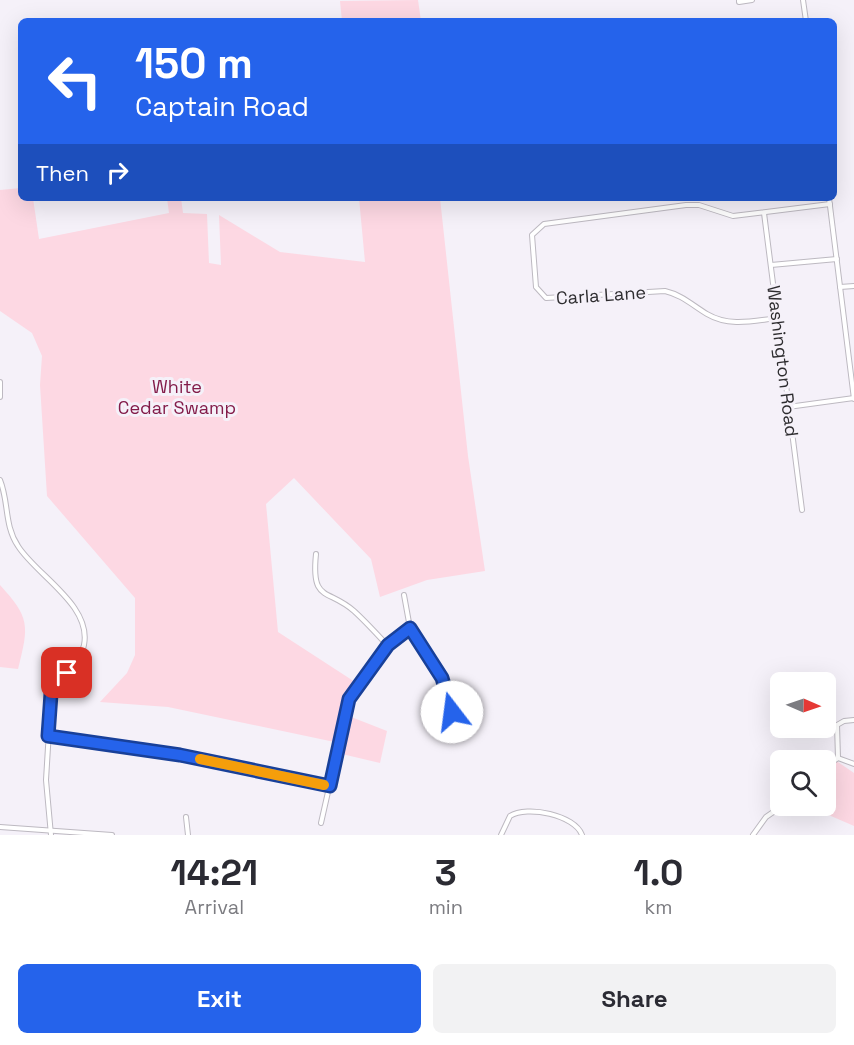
<!DOCTYPE html>
<html lang="en">
<head>
<meta charset="utf-8">
<style>
  :root { --surface:#fff; --page:#f2f2f3; --text:#2b2b33; --muted:#7c7c81; --accent:#2563eb }
  body { margin:0; font-family:"Space Grotesk",sans-serif; background:var(--page); color:var(--text); height:100vh; display:flex; flex-direction:column; font-size:22px; white-space:nowrap }
  * { box-sizing:border-box; margin:0 }
  p { font-size:20px; color:var(--muted) }
  .icon { flex:none; width:33px; height:33px; fill:none; stroke:currentColor; stroke-width:2; stroke-linecap:round; stroke-linejoin:round }
  .map { position:relative; height:835px; overflow:hidden }
  .sheet { display:flex; flex-direction:column; background:var(--surface); flex:1 }
  .sheet>* { flex:none }
  .guide { position:absolute; left:18px; top:18px; width:819px; height:183px; border-radius:9px; box-shadow:0 6px 24px #0002; background:#2563eb; color:#fff; overflow:hidden }
  .needle { width:39px; rotate:92deg }
  .buttons { position:absolute; left:770px; top:672px; display:grid; gap:12px }
  .buttons a { display:grid; place-items:center; width:66px; height:66px; border-radius:9px; background:var(--surface); box-shadow:0 6px 24px #0002; font-size:30px }
  .pin { position:absolute; display:grid; place-items:center; width:51px; height:51px; color:#fff; margin:-26px; border-radius:12px; box-shadow:0 3px 9px #0006 }
  .me { position:absolute; width:66px; margin:-33px; rotate:345deg; stroke-linejoin:round; filter:drop-shadow(0 0 4px #0008) }
  .turn { display:flex; align-items:center; gap:21px; height:126px; padding:0 18px; font-size:27px }
  .turn .icon { width:78px; height:78px; stroke-width:2.5 }
  .turn b { display:block; font-size:42px; line-height:51px }
  .then { display:flex; align-items:center; height:57px; padding:0 18px; background:#0003; gap:12px; font-size:22px }
  .eta { display:flex; justify-content:space-evenly; align-items:center; height:102px; text-align:center }
  .eta b { font-size:36px; font-weight:700; line-height:42px }
  .action { display:flex; gap:12px; margin-top:auto; padding:12px 18px }
  .action a { flex:1; height:69px; border-radius:9px; background:var(--accent); color:#fff; font-size:24px; font-weight:700; line-height:69px; text-align:center }
  .action a+a { background:var(--page); color:var(--text) }
  .map>svg:first-child { display:block }
  .green { fill:#fdd8e3 }
  .lines { fill:none; stroke-linecap:round; stroke-linejoin:round }
  .street-casing { stroke:#bdb9c1; stroke-width:6 }
  .street { stroke:#fff; stroke-width:4 }
  .route-casing { stroke:#184099; stroke-width:15 }
  .route { stroke:#2563eb; stroke-width:10 }
  .slow { stroke:#f59e0b; stroke-width:10 }
  .labels { text-anchor:middle; dominant-baseline:central; stroke-width:6; stroke-linejoin:round; paint-order:stroke }
  .street-label { font-size:18px; fill:#2d2c2f; stroke:#f5f1f9 }
  .park-label { font-size:18px; fill:#831c4a; stroke:#f5f1f9 }
</style>
</head>
<body>
<div class="map">
<svg width="854" height="835" viewBox="0 0 854 835">
  <rect width="100%" height="100%" fill="#f5f1f9"/>
  <g class="green">
    <polygon points="418,0 421,21 342,21 340,1"/>
    <polygon points="21,188 21,198 33,198 39,239 169,213 167,198 181,198 183,213 207,214 209,263 221,265 219,215 280,252 365,262 359,198 440,198 468,456 485,571 427,580 380,597 371,559 294,478 266,504 278,632 355,682 341,713 387,731 380,763 342,754 344,744 168,707 100,702 127,673 135,655 135,598 47,496 40,385 42,356 32,333 0,311 0,190"/>
    <path d="M0 585C30 618 29 625 18 669L0 667Z"/>
    <polygon points="835,760 854,773 854,826 808,806 825,806 825,769"/>
  </g>
  <g class="lines">
    <defs>
      <g id="street">
        <polyline points="739,0 739,2 752,0"/>
        <polyline points="803,0 806,21"/>
        <polyline points="829,198 854,399"/>
        <polyline points="764,213 802,510"/>
        <polyline points="771,265 837,259"/>
        <polyline points="840,287 854,286"/>
        <path d="M777 318C753 321 729 327 707 314 692 305 682 295 665 291L546 298 536 287 532 235 544 224 686 205H699L733 216 830 204"/>
        <polyline points="0,382 0,397"/>
        <polyline points="788,407 854,398"/>
        <path d="M0 480C9 502 4 525 18 546 36 575 92 605 84 645 80 666 55 677 51 698L46 780 51 835"/>
        <path d="M316 554C311 603 328 588 354 611 366 622 377 634 388 646"/>
        <polyline points="404,595 410,628 442,678 452,712 460,717 458,724 452,726 447,724 446,718 452,712"/>
        <polyline points="48,736 189,757 330,786"/>
        <polyline points="838,758 837,725 844,721 854,720"/>
        <polyline points="838,758 854,764"/>
        <polyline points="825,767 838,758"/>
        <polyline points="186,817 188,835"/>
        <polyline points="321,823 349,699 388,646 410,628"/>
        <polyline points="0,827 112,835"/>
        <path d="M501 835 510 816C527 805 575 815 582 835"/>
        <polyline points="753,835 766,817 782,806"/>
      </g>
    </defs>
    <use href="#street" class="street-casing"/>
    <use href="#street" class="street"/>
  </g>
  <g class="lines">
    <defs>
      <polyline id="route" points="67,673 51,694 48,736 180,755 330,786 349,699 388,645 410,628 442,678 452,712"/>
    </defs>
    <use href="#route" class="route-casing"/>
    <use href="#route" class="route"/>
    <polyline class="slow" points="200,759 324,785"/>
  </g>
  <g class="labels">
    <g class="street-label">
      <text transform="translate(601 295) rotate(-4)">Carla Lane</text>
      <text transform="translate(783 361) rotate(83)">Washington Road</text>
    </g>
    <g class="park-label">
      <text x="177" y="386">White<tspan x="177" dy="21">Cedar Swamp</tspan></text>
    </g>
  </g>
</svg>
<div class="buttons">
<a><svg class="needle" viewBox="-14 -14 28 28"><path d="M0-13l5 13h-10z" fill="#e53935"/><path d="M0 13l5-13h-10z" fill="#7c7c81"/></svg></a>
<a><svg class="icon" aria-label="search" viewBox="0 0 24 24"><circle cx="10" cy="10" r="6"/><path d="M15 15l6 6"/></svg></a>
</div>
<div class="pin" style="left:67px;top:673px;background:#d93025"><svg class="icon" aria-label="arrive" viewBox="0 0 24 24"><path d="M6 21V4h12l-3 4 3 4H6"/></svg></div>
<svg class="me" style="left:452px;top:712px" viewBox="-20 -20 40 40"><circle r="19" fill="#fff"/><path d="M0-13L10 11 0 6-10 11z" fill="#2563eb"/></svg>
<div class="guide">
<div class="turn"><svg class="icon" aria-label="left" viewBox="0 0 24 24"><path d="M17 20v-9H6M10 6l-5 5 5 5"/></svg><div><b>150 m</b>Captain Road</div></div>
<div class="then">Then<svg class="icon" aria-label="right" viewBox="0 0 24 24"><path d="M7 20v-9h11M14 6l5 5-5 5"/></svg></div>
</div>
</div>
<section class="sheet">
<div class="eta">
<div><b>14:21</b><p>Arrival</p></div>
<div><b>3</b><p>min</p></div>
<div><b>1.0</b><p>km</p></div>
</div>
<div class="action"><a>Exit</a><a>Share</a></div>
</section>
</body>
</html>
